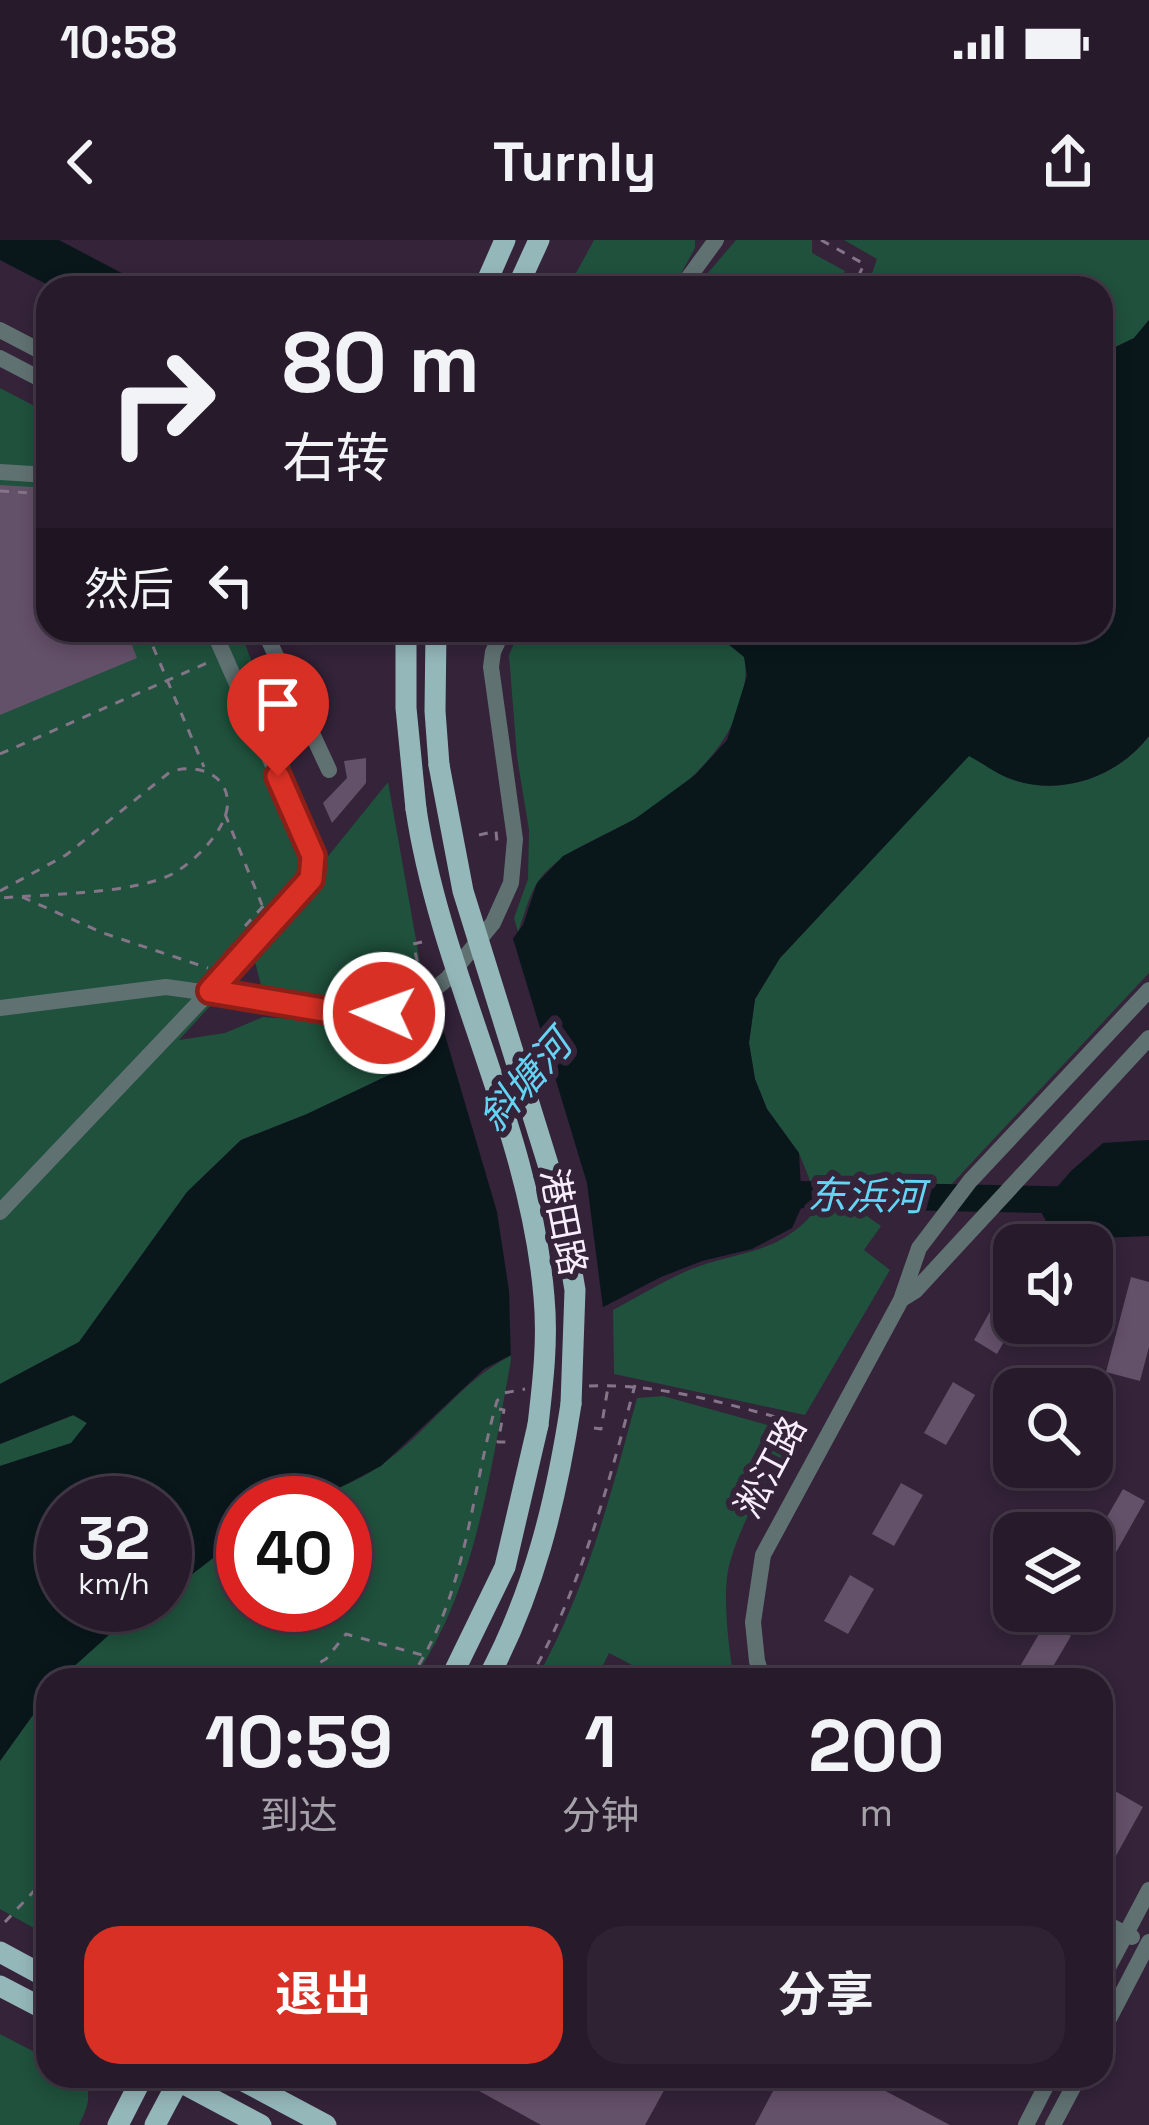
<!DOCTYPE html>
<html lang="zh">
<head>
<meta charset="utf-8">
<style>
  :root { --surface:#271a2b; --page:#2f2333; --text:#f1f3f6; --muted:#a4a1a9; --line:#433847; --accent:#d93025 }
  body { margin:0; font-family:"Space Grotesk","Noto Sans SC",sans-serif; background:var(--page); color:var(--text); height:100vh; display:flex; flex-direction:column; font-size:45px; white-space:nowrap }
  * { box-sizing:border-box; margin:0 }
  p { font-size:39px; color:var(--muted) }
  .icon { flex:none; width:66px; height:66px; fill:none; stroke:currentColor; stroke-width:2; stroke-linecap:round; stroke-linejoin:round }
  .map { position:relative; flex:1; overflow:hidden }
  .sheet { position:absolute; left:36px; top:1428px; width:1077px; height:420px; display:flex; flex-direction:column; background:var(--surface); border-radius:36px; box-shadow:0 6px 18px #0003,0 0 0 3px var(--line) }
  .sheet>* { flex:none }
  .guide { position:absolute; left:36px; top:36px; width:1077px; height:366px; border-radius:36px; box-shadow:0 6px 18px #0003,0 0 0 3px var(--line); background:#271a2b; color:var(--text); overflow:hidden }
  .buttons { position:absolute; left:993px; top:984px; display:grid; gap:24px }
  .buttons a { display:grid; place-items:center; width:120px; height:120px; border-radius:24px; background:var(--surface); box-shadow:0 6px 18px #0003,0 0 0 3px var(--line); font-size:60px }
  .speed { position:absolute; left:36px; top:1236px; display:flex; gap:24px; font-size:60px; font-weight:700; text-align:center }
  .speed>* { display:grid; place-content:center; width:156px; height:156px; border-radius:50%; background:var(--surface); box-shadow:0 6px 18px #0003,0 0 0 3px var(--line); line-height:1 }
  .speed small { font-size:30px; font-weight:400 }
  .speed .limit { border:18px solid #d22; background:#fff; color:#111 }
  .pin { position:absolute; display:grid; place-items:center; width:102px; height:102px; color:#fff; margin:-123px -51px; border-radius:50% 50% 50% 0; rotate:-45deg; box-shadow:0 0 12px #0007 }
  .pin .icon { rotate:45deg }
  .me { position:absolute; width:132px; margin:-66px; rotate:272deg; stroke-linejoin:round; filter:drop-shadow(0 0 9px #0008) }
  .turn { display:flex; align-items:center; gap:42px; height:252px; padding:0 48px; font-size:54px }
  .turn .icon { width:156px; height:156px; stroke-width:2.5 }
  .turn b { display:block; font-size:84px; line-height:102px }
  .then { display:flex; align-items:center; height:114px; padding:0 48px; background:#0003; gap:24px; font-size:45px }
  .eta { display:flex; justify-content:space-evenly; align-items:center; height:204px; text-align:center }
  .eta b { font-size:72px; font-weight:700; line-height:84px }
  .action { display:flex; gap:24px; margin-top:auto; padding:24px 48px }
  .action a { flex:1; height:138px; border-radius:36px; background:var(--accent); color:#fff; font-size:48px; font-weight:700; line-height:138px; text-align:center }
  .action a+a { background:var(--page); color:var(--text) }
  .status { display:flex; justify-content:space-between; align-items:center; height:84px; padding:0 60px; background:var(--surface); direction:ltr }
  .status svg { height:33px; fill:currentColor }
  header { display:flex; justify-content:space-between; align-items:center; height:156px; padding:0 48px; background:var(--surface); font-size:54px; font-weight:700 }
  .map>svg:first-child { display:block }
  .green { fill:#1f513c; fill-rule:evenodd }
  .water { fill:#09171b }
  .pier { fill:#342339 }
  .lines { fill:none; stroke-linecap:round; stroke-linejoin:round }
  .river { stroke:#09171b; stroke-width:27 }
  .building { fill:#635069 }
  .path { stroke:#847588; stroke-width:3; stroke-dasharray:9 9; stroke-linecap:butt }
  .minor { stroke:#607172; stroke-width:16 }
  .major { stroke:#94b7ba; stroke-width:21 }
  .major-bridge { stroke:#94b7ba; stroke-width:21 }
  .route-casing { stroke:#8d1f18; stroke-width:30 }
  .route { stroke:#d93025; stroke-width:21 }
  .labels { text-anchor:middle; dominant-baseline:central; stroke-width:12; stroke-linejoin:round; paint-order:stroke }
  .street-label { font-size:36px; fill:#f8edfc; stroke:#342339 }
  .water-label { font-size:39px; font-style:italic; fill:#64d4f4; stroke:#342339 }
</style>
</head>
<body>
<div class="status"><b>10:58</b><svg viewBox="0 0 49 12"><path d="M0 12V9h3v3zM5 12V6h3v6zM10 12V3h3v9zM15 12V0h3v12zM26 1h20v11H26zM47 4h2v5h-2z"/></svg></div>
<header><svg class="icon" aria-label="back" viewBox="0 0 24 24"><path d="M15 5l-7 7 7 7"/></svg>Turnly<svg class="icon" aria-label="share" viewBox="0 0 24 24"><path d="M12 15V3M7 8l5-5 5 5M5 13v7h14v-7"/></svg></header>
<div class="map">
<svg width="1149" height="1885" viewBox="0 0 1149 1885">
  <rect width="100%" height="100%" fill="#342339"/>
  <g class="green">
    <polygon points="594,0 695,0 695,8 673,48 568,48"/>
    <polygon points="736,0 812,0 812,13 845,31 838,48 695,48"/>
    <polygon points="844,0 1149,0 1149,80 1134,98 1101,114 1101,48 867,48 877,19"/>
    <path d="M0 148 48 173V390H240L325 620 388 542 426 756 441 796 410 825 307 874 241 900 187 952 79 1102 0 1144ZM254 718 262 749 376 767 398 764 337 782 263 777 225 793 179 800Z"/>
    <path d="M520 390H711L745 417C752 491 691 547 631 581 600 599 562 610 539 640 529 654 524 676 518 692L514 678 528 639 529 590 517 517 509 415Z"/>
    <path d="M1149 496V733L948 948 811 943 799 913 767 869 755 839 749 803 755 759 780 718 969 515C983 523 997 534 1011 539 1062 557 1118 537 1149 496Z"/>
    <path d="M847 962 881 986 864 1010 890 1030 805 1175 614 1134 613 1070C640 1056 669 1037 697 1027 749 1009 783 1013 820 965Z"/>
    <path d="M512 1115C491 1226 478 1345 413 1440H59C84 1417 131 1365 165 1365V1355L243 1295V1365H345V1263H294C325 1253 355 1244 381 1225 429 1192 460 1141 512 1115Z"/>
    <path d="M663 1156 789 1191 793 1199C767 1238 741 1281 729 1326 722 1355 729 1410 734 1440H661L609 1413 596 1440H536C587 1348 610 1258 637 1158Z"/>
    <polygon points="74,1175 87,1183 72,1203 0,1226 0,1204"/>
    <polygon points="48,1454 48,1696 0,1669 0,1521"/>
    <path d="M0 1794 48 1819V1836H82C93 1854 88 1867 79 1885H0Z"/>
  </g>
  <g class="water">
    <polygon points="0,0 59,0 150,48 54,48 0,20"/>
    <path d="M1149 80V496C1117 537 1062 557 1011 539 997 534 982 523 969 516L780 718 755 759 749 803 755 839 767 869 799 913 802 966 792 988 752 1009 702 1021 661 1037 484 1129 381 1226 339 1248 294 1263H243V1295L165 1355V1263H63V1365H151L110 1394 59 1440H48V1454L0 1521V1226L71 1203 87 1183 73 1175 0 1204V1144L79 1102 187 952 241 900 307 874 410 825 441 796 523 685 537 643 563 616 635 579 695 535 727 500 747 436 744 417 711 390H1101V114L1134 98Z"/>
    <polygon points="1149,900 1149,996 1056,1000 1039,968 1071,931 1103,903"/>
  </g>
  <polygon class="pier" points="511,692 587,943 604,1076 511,1122 509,1051 497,972 442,785"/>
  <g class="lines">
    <polyline class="river" points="766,949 773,954 1068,960 1149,951"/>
  </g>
  <g class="building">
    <polygon points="0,245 48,248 48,390 126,390 137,418 0,475"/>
    <polygon points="366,518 366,543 332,583 323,563 347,538 344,521"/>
    <polygon points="1131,1037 1149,1042 1149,1107 1140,1141 1106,1132"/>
    <polygon points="1001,1052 1014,1060 1014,1084 997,1114 974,1100"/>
    <polygon points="953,1142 975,1155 946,1205 924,1193"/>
    <polygon points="901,1243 923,1255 894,1306 872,1294"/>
    <polygon points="1123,1249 1145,1261 1092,1355 1092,1303"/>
    <polygon points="850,1335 874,1349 848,1394 824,1381"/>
    <polygon points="1046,1382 1071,1396 1045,1440 1012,1440"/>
    <polygon points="1101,1543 1143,1567 1112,1623 1101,1617"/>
    <polygon points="452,1836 672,1836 645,1885 541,1885"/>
    <polygon points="781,1836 857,1836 950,1885 755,1885"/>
  </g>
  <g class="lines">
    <g class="path">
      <polyline points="821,0 864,24 853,48"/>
      <polyline points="0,251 48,254"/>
      <polyline points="146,390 204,527"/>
      <polyline points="0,514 207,423"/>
      <polyline points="225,574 262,665"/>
      <polyline points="479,595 496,591 497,602"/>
      <path d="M0 651 66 615 170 532C197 522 232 535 227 569 223 593 195 621 174 633 137 654 45 654 0 658"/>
      <polyline points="22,657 103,693 208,728"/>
      <polyline points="245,686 267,662"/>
      <polyline points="422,702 413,704 422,740"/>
      <path d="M589 1146C667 1143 739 1168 814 1187"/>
      <polyline points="499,1169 504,1170 498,1202 507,1202"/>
      <polyline points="594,1188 601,1189 608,1147"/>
      <polyline points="289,1440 326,1419 346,1394 422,1415"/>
      <path d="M409 1440C467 1356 470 1256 497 1161L504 1153 525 1149"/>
      <path d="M529 1440C581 1348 608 1246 635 1145"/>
      <polyline points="5,1682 48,1636"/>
    </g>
    <g class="minor">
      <polyline points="681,48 716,0"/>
      <polyline points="0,90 48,115"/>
      <polyline points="0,118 48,143"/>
      <polyline points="0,232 48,235"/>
      <polyline points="264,390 329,530"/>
      <polyline points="0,768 166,747 368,775 408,766 426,756 447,739 493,683 511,643 515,599 491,427 493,412 503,390"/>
      <polyline points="0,972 210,751 311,639 313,616 213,390"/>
      <polyline points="902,1059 915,1051 1149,798"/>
      <polyline points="763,1440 757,1421 753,1382 763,1315 901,1060 919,1008 970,941 1149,750"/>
      <polyline points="1101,1681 1132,1697"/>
      <polyline points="1101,1741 1149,1650"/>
      <polyline points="1101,1794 1149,1702"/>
      <polyline points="1026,1885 1051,1836"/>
      <polyline points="1053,1885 1079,1836"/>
    </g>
    <g class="major">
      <polyline points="484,48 505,0"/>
      <polyline points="517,48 539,0"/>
      <polyline points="406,390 406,468 416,569"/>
      <polyline points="436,390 435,471 439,525"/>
      <polyline points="450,1440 505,1327 538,1185"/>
      <path d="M487 1440C534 1352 556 1262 571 1164"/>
      <polyline points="0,1712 48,1738"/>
      <polyline points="0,1746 48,1771"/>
      <polyline points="169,1836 261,1885"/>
      <polyline points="234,1836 326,1885"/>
      <polyline points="118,1885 143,1836"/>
      <polyline points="155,1885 181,1836"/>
    </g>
    <g class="major-bridge">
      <polyline points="439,525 463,651 561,966 575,1050 571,1164"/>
      <path d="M416 569C441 736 530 888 544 1057 548 1100 543 1142 538 1185"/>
    </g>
  </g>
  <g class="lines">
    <defs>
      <polyline id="route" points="278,536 313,616 311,639 210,751 353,775 384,773"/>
    </defs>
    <use href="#route" class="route-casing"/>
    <use href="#route" class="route"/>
  </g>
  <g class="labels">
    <g class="street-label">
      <text transform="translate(563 982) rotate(79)">港田路</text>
      <text transform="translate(771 1227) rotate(-62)">淞江路</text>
    </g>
    <g class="water-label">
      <text transform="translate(525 841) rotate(-49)">斜塘河</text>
      <text transform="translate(866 956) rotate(1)">东浜河</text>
    </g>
  </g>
</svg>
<div class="buttons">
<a><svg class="icon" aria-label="sound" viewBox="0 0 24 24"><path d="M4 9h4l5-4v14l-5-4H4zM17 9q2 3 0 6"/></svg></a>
<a><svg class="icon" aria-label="search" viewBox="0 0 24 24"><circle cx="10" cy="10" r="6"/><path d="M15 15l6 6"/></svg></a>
<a><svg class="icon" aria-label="layers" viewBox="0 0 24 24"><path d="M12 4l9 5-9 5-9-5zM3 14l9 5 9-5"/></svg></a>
</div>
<div class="speed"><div>32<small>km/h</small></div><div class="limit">40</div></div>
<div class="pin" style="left:278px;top:536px;background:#d93025"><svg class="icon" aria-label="arrive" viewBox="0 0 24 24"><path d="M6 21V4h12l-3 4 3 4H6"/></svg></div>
<svg class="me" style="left:384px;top:773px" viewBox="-20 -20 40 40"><circle r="17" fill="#d93025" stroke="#fff" stroke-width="3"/><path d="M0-11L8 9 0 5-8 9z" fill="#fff"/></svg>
<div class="guide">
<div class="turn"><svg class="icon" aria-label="right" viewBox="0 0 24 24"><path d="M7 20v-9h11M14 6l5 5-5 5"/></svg><div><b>80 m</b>右转</div></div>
<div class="then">然后<svg class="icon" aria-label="left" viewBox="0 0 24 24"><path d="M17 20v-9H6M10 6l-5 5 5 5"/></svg></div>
</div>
<section class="sheet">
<div class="eta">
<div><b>10:59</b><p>到达</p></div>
<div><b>1</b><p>分钟</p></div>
<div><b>200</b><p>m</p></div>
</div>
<div class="action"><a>退出</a><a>分享</a></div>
</section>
</div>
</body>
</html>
